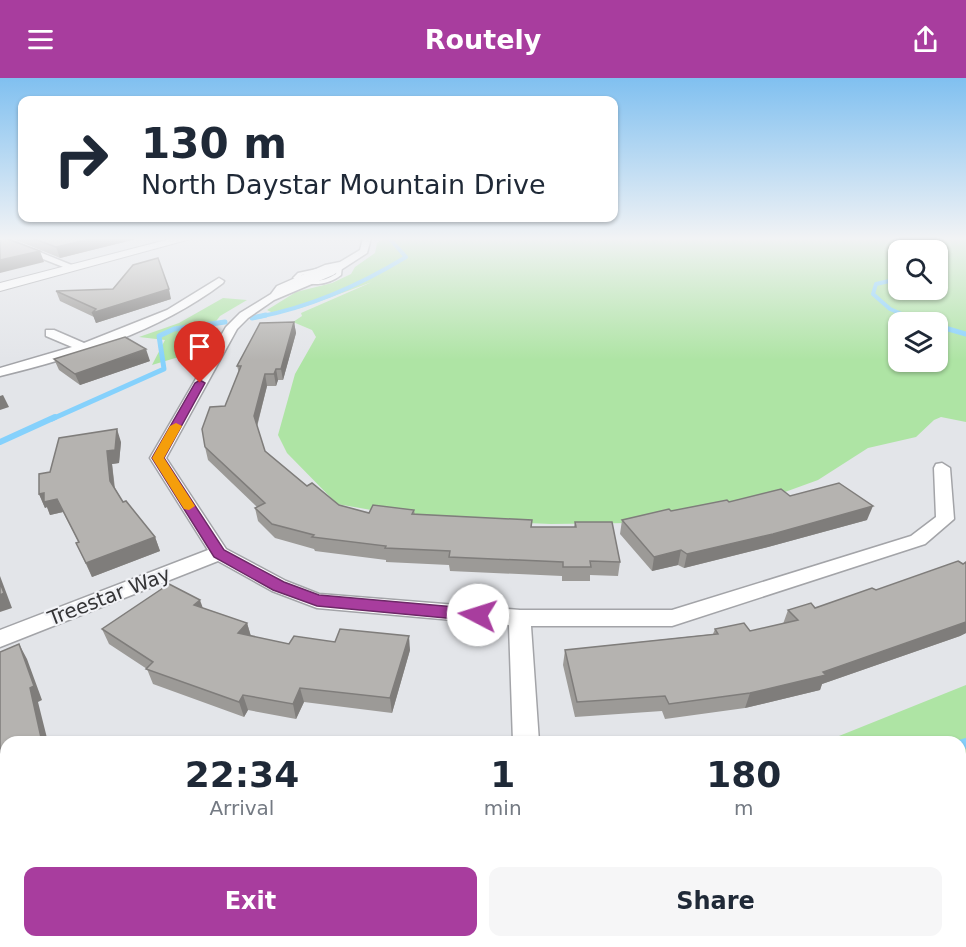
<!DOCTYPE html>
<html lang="en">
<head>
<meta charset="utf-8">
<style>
  :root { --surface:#fff; --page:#f6f6f7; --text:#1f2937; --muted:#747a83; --accent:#a83d9e }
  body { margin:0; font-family:"DejaVu Sans",sans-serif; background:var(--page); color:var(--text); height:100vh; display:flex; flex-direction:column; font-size:22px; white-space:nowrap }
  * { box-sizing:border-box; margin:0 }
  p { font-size:20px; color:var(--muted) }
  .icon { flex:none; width:33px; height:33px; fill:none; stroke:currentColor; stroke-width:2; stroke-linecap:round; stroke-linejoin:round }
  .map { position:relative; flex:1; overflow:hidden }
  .sheet { position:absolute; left:0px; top:658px; width:966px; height:212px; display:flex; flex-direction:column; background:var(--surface); border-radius:18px 18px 0 0; box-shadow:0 2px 4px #0004 }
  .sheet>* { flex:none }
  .banner { position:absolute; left:18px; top:18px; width:600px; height:126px; border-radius:12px; box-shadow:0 2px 4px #0004; background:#fff; color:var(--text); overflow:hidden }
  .fabs { position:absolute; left:888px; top:162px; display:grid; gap:12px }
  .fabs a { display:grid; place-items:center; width:60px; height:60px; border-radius:12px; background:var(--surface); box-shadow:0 2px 4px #0004; font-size:30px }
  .pin { position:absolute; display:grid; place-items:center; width:51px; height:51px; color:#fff; margin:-62px -26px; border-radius:50% 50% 50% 0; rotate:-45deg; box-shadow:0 0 6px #0007 }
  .pin .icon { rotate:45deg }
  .me { position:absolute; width:66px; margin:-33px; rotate:275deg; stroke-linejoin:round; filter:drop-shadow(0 0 4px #0008) }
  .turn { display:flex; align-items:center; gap:21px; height:126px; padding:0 24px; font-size:27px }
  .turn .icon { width:78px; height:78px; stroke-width:2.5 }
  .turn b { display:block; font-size:42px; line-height:51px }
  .eta { display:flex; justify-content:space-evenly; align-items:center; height:102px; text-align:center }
  .eta b { font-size:36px; font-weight:700; line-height:42px }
  .cta { display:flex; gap:12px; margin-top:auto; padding:12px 24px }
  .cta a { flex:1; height:69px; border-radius:12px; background:var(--accent); color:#fff; font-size:24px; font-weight:700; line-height:69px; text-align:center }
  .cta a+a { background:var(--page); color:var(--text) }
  header { display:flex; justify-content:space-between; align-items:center; height:78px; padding:0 24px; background:var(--accent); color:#fff; font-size:27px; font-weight:700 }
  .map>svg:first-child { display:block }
  .green { fill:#aee4a4; fill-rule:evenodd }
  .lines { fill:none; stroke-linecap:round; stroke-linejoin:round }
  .stream-far3 { stroke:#85d1fc; stroke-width:4 }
  .stream-far2 { stroke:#85d1fc; stroke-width:5 }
  .stream-far1 { stroke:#85d1fc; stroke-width:6 }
  .stream { stroke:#85d1fc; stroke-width:10 }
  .service-casing { stroke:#a3a4a8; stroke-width:3 }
  .minor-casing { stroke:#a3a4a8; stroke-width:3 }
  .secondary-casing { stroke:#a3a4a8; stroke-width:2 }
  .service { fill:#fff; fill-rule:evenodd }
  .minor { fill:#fff; fill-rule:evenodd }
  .secondary { fill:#fff; fill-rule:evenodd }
  .wall { fill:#9c9a97 }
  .shaded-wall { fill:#7f7d7b }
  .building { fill:#b5b3b0; stroke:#7f7d7b; stroke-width:1.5 }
  .route { fill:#a83d9e; stroke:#6d2867; stroke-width:1.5 }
  .slow { fill:#f59e0b }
  .labels { text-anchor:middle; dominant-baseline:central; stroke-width:4.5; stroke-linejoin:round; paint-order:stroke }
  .street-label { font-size:20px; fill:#343436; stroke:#f1f2f6 }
</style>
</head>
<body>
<header><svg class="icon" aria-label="menu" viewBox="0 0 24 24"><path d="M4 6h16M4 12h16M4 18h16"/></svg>Routely<svg class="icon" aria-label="share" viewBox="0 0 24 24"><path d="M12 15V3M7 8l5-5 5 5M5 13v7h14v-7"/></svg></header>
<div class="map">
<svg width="966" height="869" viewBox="0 0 966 869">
  <rect width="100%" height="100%" fill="#e3e5e9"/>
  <g class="green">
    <path d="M384 160H966V344L941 339 934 342 916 359 868 370 818 402 774 418 631 445 551 446 481 443 377 433 337 426 287 375 278 357 295 296 316 259 312 252 293 244 302 238 301 235 372 204 301 230 273 235 267 232 296 214 332 205 351 196 355 189 375 175 377 165ZM898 172H938V212H898ZM898 244H938V284H898Z"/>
    <polygon points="223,220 247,222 220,238 192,275 152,287 165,262 139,259 179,245"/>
    <polygon points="966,607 966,807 960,811 960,664 824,664"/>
    <polygon points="578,864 858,864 849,869 581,869"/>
  </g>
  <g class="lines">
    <g class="stream-far3">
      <path d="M898 160C892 169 892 178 898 187"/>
      <polyline points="898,201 876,206 873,216 890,231 909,239"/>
      <path d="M258 239C311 229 360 207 406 179L389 160"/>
    </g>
    <g class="stream-far2">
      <polyline points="904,237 926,244"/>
      <polyline points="252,240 266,237"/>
      <polyline points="938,248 966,256"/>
      <polyline points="52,341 164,291 159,258 174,251 225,244"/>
    </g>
    <polyline class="stream-far1" points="0,364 55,339"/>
    <g class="stream">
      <polyline points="960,667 966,665"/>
      <polyline points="180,869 182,864"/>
    </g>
    <defs>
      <path id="service" d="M338 187 342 188 341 197C327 208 308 209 293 200L298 195 326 189H328V191L302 197 299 200C312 205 324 204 336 196Z"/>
      <g id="minor">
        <polygon points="0,160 5,160 79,190 71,192 0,164"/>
        <polygon points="363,160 371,160 367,175 333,197 274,222 248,240 237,251 166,380 226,471 286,503 319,516 520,532 672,532 911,458 936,439 934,390 936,386 942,385 950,390 954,441 925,466 672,548 531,548 539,664 513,664 509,547 317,530 272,513 218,483 0,569 0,552 208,472 150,380 226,249 240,235 271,216 277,208 325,187 340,184 360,172"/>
        <path d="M219 200 224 203 223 205C158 254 78 279 0 298V290L72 269 46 258V252H54L84 265 167 232Z"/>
        <polygon points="966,847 966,869 939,869 941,864 960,864 960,849"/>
        <polygon points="519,864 551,864 552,869 520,869"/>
      </g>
      <polygon id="secondary" points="174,160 194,160 0,213 0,205"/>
    </defs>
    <use href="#service" class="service-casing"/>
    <use href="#minor" class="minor-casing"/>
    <use href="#secondary" class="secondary-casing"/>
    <use href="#service" class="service"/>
    <use href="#minor" class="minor"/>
    <use href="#secondary" class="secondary"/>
  </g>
  <g class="wall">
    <polygon points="11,160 140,160 60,180"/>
    <polygon points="56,213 171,221 96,245 94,239 60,223"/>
    <polygon points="294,244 296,255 283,302 278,302 276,308 267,308 257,349 265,373 307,408 339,427 369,435 414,432 415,437 531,449 574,449 575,444 620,484 618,498 590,497 590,503 562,503 562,498 450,493 449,487 386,484 386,482 315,473 314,471 275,460 258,443 255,430 257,429 208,382 205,369 225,328 239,295 237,288"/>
    <polygon points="54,281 150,283 80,307 59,292"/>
    <polygon points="121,364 119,385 112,386 115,410 123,424 155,459 160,473 92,499 76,465 78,464 63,434 50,437 47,429 45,430 39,416 50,394"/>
    <polygon points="790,418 867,442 768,469 684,490 678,487 652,493 620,456 622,442 671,433 729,424"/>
    <polygon points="966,484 966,555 960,558 822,606 820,612 745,630 665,641 662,633 575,639 563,587 565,572 713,556 715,551 750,553 783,546 788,532 815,530 963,486"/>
    <polygon points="203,530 247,545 251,558 289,566 335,564 410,572 392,635 304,624 296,641 248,632 244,639 153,606 147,591 109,566 102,551"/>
  </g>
  <g class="shaded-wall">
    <polygon points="95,160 140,160 60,180 56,169"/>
    <polygon points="40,173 44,184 0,195 0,182"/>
    <polygon points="169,211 171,221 96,245 92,235"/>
    <polygon points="294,244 296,255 283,302 281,291"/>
    <polygon points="146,271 150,283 80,307 75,296"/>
    <polygon points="276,291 278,302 276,308 274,296"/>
    <polygon points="265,296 267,308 256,351 254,338"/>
    <polygon points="3,317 9,329 0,332 0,318"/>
    <polygon points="117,351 121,364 119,385 112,386 115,416 110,403 107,373"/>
    <polygon points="44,415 57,421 63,434 50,437 47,429 45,430 39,416"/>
    <polygon points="873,428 867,442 768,469 684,490 687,476"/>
    <polygon points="155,459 160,473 92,499 86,485"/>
    <polygon points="681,472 678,487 652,493 654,479"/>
    <polygon points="0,498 12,530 0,534"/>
    <polygon points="200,522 205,536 194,527"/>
    <polygon points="966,544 966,555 960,558 822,606 820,612 745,630 750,615 823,594"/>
    <polygon points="247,545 251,559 238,555"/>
    <polygon points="409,558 410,572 392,635 390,620"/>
    <polygon points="19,566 27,581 42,622 38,624 48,664 42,664"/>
    <polygon points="300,610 304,624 296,641 293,626"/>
    <polygon points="243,617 248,632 244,639 239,624"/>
    <polygon points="6,777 6,798 0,801 0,780"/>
    <polygon points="66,864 72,864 73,869 68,869"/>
  </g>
  <g class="building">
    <polygon points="0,160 5,160 40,173 0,182"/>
    <polygon points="32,160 95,160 56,169"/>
    <polygon points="158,180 169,211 92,235 96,231 56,213 113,211 133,187"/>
    <polygon points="294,244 281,291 276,291 274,296 265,296 254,338 265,373 307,408 312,405 339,427 369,435 373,427 414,432 412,436 532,442 531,449 576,449 575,444 612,444 620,484 590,483 591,489 563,489 563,484 449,479 450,473 385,470 386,468 312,459 314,457 272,446 255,430 265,425 205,369 202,351 210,329 225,328 241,288 237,288 260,245"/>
    <polygon points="125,259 146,271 75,296 54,281"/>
    <polygon points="117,351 115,372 107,373 110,403 123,424 126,423 155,459 86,485 76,465 79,464 57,421 44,424 44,415 39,416 39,396 50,394 59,360"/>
    <polygon points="839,405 873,428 773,456 687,476 681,472 654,479 622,442 669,431 671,433 727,422 729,424 781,411 790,418"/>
    <polygon points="958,483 963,486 966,484 966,544 823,594 826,597 750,615 669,626 665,618 577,624 565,572 718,556 715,551 744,545 750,553 798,542 788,532 811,525 815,530 872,510 876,512"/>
    <polygon points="0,505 4,515 0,517"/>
    <polygon points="169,506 200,522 194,527 247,545 238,555 289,566 294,558 335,564 340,551 409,558 390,620 300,610 293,626 243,617 239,624 146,591 153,584 102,551"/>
    <polygon points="19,566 34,608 30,610 42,664 6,664 6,777 0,780 0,574"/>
    <polygon points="6,821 6,864 66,864 68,869 0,869 0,825"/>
  </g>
  <linearGradient id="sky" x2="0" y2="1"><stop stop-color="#80c0f0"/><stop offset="0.57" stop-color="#f2f3f5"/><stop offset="1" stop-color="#f2f3f5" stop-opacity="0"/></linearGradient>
  <rect width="966" height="282" fill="url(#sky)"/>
  <polygon class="route" points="200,302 205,305 164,380 224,472 284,504 319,517 478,531 486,537 484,541 478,543 317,528 273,512 214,479 152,380 195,305"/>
  <polygon class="slow" points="176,345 182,348 164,380 195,428 189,432 184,431 152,380 170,348"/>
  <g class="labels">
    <g class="street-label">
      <text transform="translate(109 518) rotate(-21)">Treestar Way</text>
    </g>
  </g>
</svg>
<div class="fabs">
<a><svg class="icon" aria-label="search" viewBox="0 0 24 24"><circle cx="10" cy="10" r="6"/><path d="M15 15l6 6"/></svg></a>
<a><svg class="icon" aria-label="layers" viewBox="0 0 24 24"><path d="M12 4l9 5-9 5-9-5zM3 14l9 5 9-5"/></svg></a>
</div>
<div class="pin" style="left:200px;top:305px;background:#d93025"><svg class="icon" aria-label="arrive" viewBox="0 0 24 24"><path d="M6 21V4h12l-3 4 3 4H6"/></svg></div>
<svg class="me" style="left:478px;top:537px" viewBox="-20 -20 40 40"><circle r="19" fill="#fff"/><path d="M0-13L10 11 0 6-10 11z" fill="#a83d9e"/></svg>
<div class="banner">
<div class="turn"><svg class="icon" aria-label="right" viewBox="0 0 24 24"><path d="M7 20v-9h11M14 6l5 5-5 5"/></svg><div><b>130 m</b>North Daystar Mountain Drive</div></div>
</div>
<section class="sheet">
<div class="eta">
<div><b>22:34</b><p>Arrival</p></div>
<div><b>1</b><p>min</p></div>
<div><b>180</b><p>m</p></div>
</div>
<div class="cta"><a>Exit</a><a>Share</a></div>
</section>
</div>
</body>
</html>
